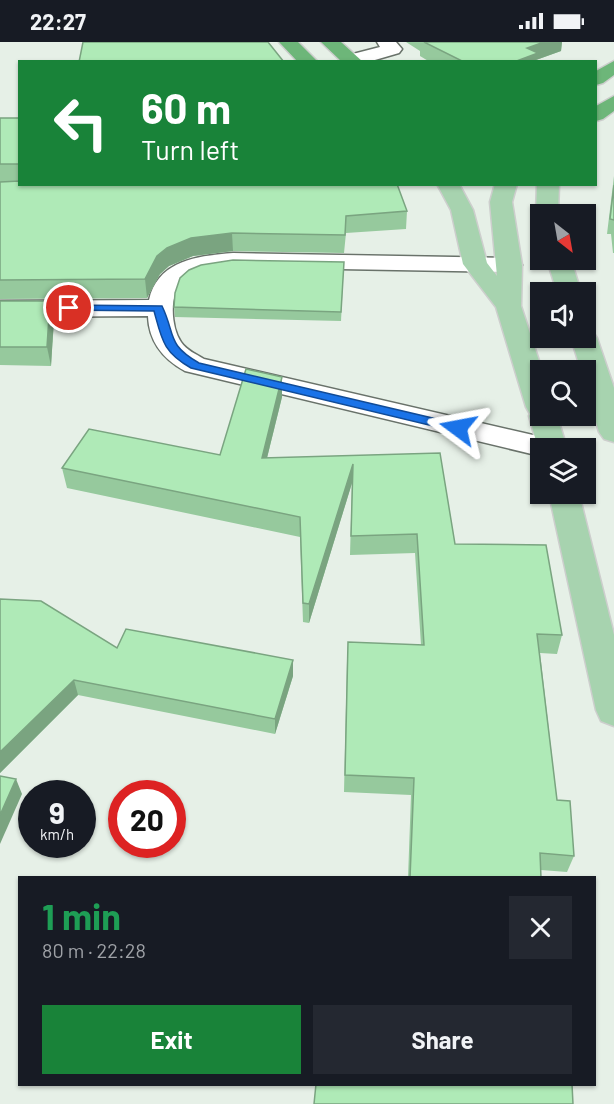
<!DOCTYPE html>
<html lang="en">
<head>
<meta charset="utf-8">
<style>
  :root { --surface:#171b24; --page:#242831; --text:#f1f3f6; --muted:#9ea1a6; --accent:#198339 }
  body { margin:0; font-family:Barlow,sans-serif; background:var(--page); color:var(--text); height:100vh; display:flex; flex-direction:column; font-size:22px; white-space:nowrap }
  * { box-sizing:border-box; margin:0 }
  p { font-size:20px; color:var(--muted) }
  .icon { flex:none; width:33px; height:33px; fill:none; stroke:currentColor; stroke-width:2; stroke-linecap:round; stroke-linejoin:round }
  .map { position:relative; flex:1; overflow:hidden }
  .details { position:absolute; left:18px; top:834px; width:578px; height:210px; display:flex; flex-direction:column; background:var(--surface); border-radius:0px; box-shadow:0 2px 4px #0004 }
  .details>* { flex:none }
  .guide { position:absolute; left:18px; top:18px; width:579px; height:126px; border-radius:0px; box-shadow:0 2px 4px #0004; background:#198339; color:#fff; overflow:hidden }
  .needle { width:39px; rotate:149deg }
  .tools { position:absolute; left:530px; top:162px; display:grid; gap:12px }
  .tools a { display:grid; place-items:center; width:66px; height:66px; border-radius:0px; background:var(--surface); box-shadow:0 2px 4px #0004; font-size:30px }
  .speed { position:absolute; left:18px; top:738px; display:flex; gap:12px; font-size:30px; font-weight:700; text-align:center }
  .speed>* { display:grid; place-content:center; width:78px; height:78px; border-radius:50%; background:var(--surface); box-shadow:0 2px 4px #0004; line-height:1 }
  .speed small { font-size:15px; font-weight:400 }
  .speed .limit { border:9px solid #d22; background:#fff; color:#111 }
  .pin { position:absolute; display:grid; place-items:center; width:51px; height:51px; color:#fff; margin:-26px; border:3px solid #fff; border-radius:50%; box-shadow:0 2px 6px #0007 }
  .me { position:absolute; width:66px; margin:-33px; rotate:283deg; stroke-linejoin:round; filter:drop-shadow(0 0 4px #0008) }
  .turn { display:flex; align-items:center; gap:21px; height:126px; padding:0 24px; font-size:27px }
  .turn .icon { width:78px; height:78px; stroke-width:2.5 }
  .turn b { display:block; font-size:42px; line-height:51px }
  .round { display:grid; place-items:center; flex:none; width:63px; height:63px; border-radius:0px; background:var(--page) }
  .overview { display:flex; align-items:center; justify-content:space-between; height:102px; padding:0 24px }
  h1 { font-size:36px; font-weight:700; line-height:45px; color:#1e9e55 }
  .cta { display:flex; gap:12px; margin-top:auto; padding:12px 24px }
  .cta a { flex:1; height:69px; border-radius:0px; background:var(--accent); color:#fff; font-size:24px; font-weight:700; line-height:69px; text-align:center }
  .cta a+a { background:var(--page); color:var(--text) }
  .status { display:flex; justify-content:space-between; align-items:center; height:42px; padding:0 30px; background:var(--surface); direction:ltr }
  .status svg { height:16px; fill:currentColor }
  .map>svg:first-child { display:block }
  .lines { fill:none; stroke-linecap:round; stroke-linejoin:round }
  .minor-casing { stroke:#69726a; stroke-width:3 }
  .major-casing { stroke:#cdcecd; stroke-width:3 }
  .highway-casing { stroke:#cdcecd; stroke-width:3 }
  .minor { fill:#fff; fill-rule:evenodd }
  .major { fill:#a7d3af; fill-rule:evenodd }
  .highway { fill:#6db679; fill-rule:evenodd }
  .wall { fill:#96c99d }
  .shaded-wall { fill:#7aa480 }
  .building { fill:#afeab7; stroke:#7aa480; stroke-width:1.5 }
  .route { fill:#1a73e8; stroke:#114b97; stroke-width:1.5 }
</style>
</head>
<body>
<div class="status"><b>22:27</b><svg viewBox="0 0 49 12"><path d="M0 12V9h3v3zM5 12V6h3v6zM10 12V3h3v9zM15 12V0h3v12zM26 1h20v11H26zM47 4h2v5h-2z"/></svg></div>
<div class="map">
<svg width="614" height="1062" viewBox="0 0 614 1062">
  <rect width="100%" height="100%" fill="#e6f0e7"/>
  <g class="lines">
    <defs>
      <g id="minor">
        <polygon points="377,0 396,0 402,7 399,11 368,20 343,18 345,14 380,5"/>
        <path d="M233 211 510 216 519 218 522 223 519 228 510 230 233 225C216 227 197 228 184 239 168 251 171 285 181 300 186 308 196 312 204 317L546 396 556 399 561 406H540V414L185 329C163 317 149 300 148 274L0 275V259L149 258C158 218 198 214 233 211Z"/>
      </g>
      <g id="major">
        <polygon points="437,142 459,142 473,168 487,221 497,234 490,160 495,142 517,142 512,160 522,223 521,264 542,328 540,328 540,374 557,374 567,406 540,406 540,409 538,406 529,374 530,372 526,365 496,265 463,222 451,168"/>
        <polygon points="537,142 559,142 558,172 540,172 539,177 536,172"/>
        <polygon points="547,218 571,218 581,250 557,250"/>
        <polygon points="585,288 593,290 597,296 614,346 614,400 604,397 599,390 585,343 585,328 581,328 571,296 585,296"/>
        <polygon points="549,452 579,452 614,593 614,684 601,679 596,668"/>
      </g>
      <g id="highway">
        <polygon points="279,0 298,0 318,20 298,20"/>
        <polygon points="321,0 341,0 363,20 342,20"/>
        <polygon points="614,19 614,33 603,41 596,43 596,29"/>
        <polygon points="614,54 614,69 603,77 596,79 596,64"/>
      </g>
    </defs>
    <use href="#minor" class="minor-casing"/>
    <use href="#major" class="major-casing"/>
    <use href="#highway" class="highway-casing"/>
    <use href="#minor" class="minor"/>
    <use href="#major" class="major"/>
    <use href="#highway" class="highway"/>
  </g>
  <g class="wall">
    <polygon points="406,0 562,0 561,9 536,18 536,20 430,20 420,14 420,9"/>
    <polygon points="0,76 20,76 20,142 407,169 406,187 346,191 344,211 233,209 193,214 169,224 160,232 147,256 0,257"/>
    <polygon points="614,134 614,211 613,211 611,192 607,192"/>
    <polygon points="344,220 341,279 175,275 174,265"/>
    <polygon points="0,259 50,259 54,277 51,324 0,323"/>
    <polygon points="282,335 282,355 267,416 440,411 455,502 562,593 557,612 540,611 557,758 574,814 567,830 541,828 541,836 408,836 411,753 344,750 347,619 421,603 415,511 350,513 352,441 309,581 303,580 300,495 67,446 62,426 220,413"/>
    <polygon points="0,557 117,606 293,634 275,692 78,653 0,731"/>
  </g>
  <g class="shaded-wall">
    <polygon points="544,0 562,0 561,9 536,18 536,20 514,20 527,6"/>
    <polygon points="232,191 233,209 193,214 169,224 160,232 147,256 145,237 157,214 167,206 191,196"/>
    <polygon points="50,259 54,277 51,324 47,305"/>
    <polygon points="282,335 282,355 262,436 262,416"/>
    <polygon points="353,422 352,441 309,581 309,562"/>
    <polygon points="293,618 293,634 275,692 275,677"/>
    <polygon points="74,638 78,653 0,731 0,710"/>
    <polygon points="16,737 22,752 0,802 0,773"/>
  </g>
  <g class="building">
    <polygon points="83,0 268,0 284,20 79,20"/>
    <polygon points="424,0 544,0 527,6 538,11 514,20 464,20"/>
    <rect x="0" y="76" width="20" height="46"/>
    <polygon points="20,139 20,142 397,142 407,169 346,174 345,193 232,191 191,196 167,206 157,214 145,237 0,238 0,140"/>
    <polygon points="614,143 614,178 610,177"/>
    <polygon points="233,218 344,220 341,270 174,265 175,251 180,236 189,228 201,223"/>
    <polygon points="0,259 50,259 47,305 0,305"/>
    <polygon points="246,327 282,335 262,416 440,411 455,502 546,503 562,593 537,592 557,758 570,759 574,814 540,811 541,836 410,836 414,736 345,733 348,600 424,603 417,492 351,494 353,422 309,562 303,561 300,475 62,426 89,387 220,413"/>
    <polygon points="0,557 41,559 117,606 126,587 293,618 275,677 74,638 0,710"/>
    <polygon points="0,734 16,737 0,773"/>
    <polygon points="316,1042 572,1042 573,1062 314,1062"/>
  </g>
  <path class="route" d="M69 263 162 264C176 293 166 302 199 321L458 382 464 386 458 390 191 326C163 310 162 298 154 269L66 268V264Z"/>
</svg>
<div class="tools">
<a><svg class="needle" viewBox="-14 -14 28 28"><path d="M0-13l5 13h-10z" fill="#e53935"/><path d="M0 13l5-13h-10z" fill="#9ea1a6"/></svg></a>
<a><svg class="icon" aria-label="sound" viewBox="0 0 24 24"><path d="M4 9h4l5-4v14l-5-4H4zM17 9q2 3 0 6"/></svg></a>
<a><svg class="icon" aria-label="search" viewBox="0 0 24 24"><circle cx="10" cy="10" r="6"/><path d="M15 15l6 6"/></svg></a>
<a><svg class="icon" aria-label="layers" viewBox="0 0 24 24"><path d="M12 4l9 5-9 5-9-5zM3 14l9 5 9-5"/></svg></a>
</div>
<div class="speed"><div>9<small>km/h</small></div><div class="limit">20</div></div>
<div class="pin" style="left:69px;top:266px;background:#d93025"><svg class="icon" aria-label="arrive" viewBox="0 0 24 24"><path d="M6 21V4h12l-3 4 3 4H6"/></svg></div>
<svg class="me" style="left:458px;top:386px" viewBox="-20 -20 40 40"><path d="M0-17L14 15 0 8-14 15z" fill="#1a73e8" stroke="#fff" stroke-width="4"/></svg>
<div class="guide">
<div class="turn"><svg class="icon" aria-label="left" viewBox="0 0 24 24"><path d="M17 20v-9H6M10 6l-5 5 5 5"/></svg><div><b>60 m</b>Turn left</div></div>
</div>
<section class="details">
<div class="overview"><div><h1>1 min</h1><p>80 m · 22:28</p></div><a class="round"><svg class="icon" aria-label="close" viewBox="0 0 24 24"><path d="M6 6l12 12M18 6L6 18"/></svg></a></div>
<div class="cta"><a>Exit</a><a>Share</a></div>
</section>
</div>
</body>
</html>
